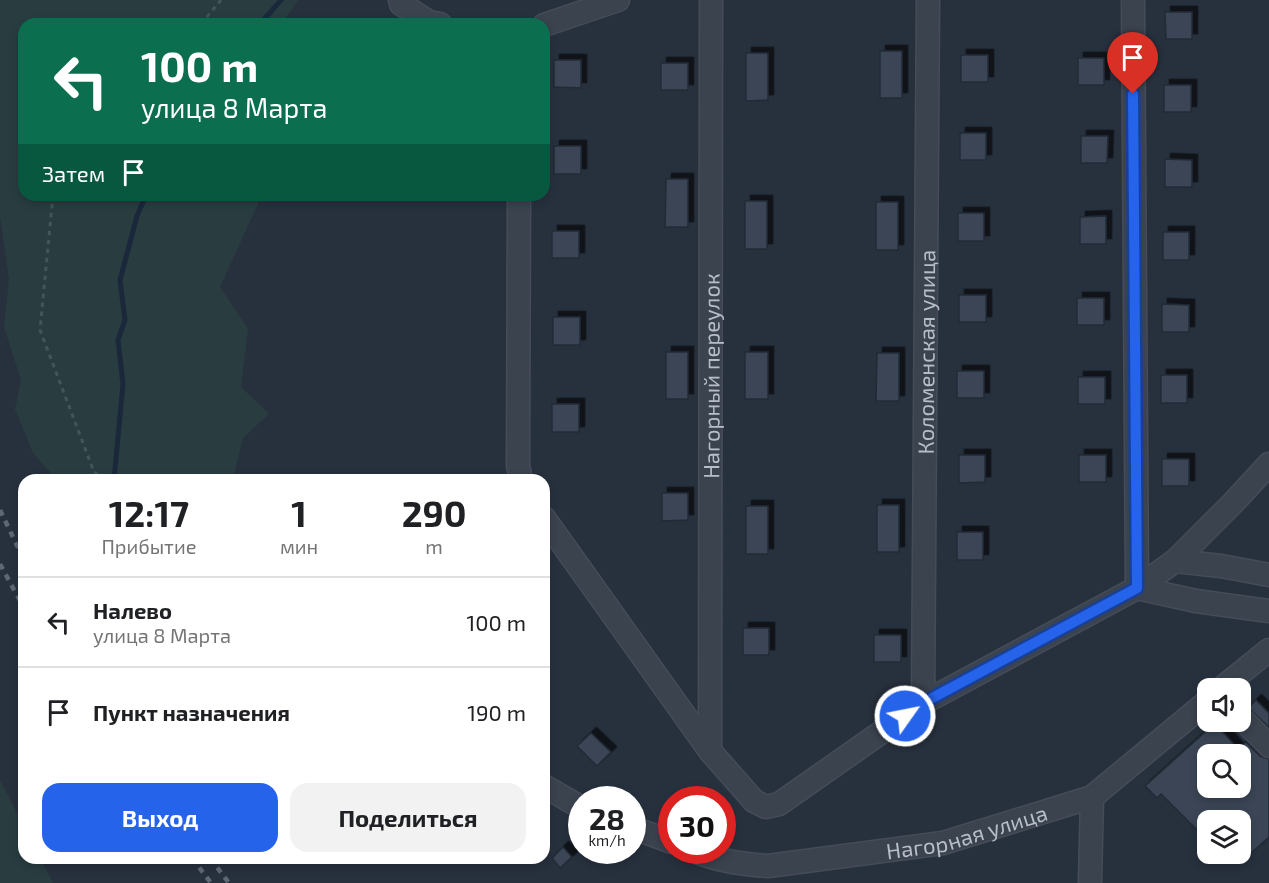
<!DOCTYPE html>
<html lang="ru">
<head>
<meta charset="utf-8">
<style>
  :root { --surface:#fff; --page:#f2f2f2; --text:#202124; --muted:#757577; --line:#e0e0e0; --accent:#2563eb }
  body { margin:0; font-family:"Exo 2",sans-serif; background:var(--page); color:var(--text); height:100vh; display:flex; flex-direction:column; font-size:22px; white-space:nowrap }
  * { box-sizing:border-box; margin:0 }
  p { font-size:20px; color:var(--muted) }
  .icon { flex:none; width:33px; height:33px; fill:none; stroke:currentColor; stroke-width:2; stroke-linecap:round; stroke-linejoin:round }
  .map { position:relative; flex:1; overflow:hidden }
  .sheet { position:absolute; left:18px; top:474px; width:532px; height:390px; display:flex; flex-direction:column; background:var(--surface); border-radius:18px; box-shadow:0 3px 9px #0003 }
  .sheet>* { flex:none }
  .hud { position:absolute; left:18px; top:18px; width:532px; height:183px; border-radius:18px; box-shadow:0 3px 9px #0003; background:#0b6e4f; color:#fff; overflow:hidden }
  .buttons { position:absolute; left:1197px; top:678px; display:grid; gap:12px }
  .buttons a { display:grid; place-items:center; width:54px; height:54px; border-radius:12px; background:var(--surface); box-shadow:0 3px 9px #0003; font-size:30px }
  .speed { position:absolute; left:568px; top:786px; display:flex; gap:12px; font-size:30px; font-weight:700; text-align:center }
  .speed>* { display:grid; place-content:center; width:78px; height:78px; border-radius:50%; background:var(--surface); box-shadow:0 3px 9px #0003; line-height:1 }
  .speed small { font-size:15px; font-weight:400 }
  .speed .limit { border:9px solid #d22; background:#fff; color:#111 }
  .pin { position:absolute; display:grid; place-items:center; width:51px; height:51px; color:#fff; margin:-62px -26px; border-radius:50% 50% 50% 0; rotate:-45deg; box-shadow:0 0 6px #0007 }
  .pin .icon { rotate:45deg }
  .me { position:absolute; width:66px; margin:-33px; rotate:57deg; stroke-linejoin:round; filter:drop-shadow(0 0 4px #0008) }
  .turn { display:flex; align-items:center; gap:21px; height:126px; padding:0 24px; font-size:27px }
  .turn .icon { width:78px; height:78px; stroke-width:2.5 }
  .turn b { display:block; font-size:42px; line-height:51px }
  .then { display:flex; align-items:center; height:57px; padding:0 24px; background:#0003; gap:12px; font-size:22px }
  .eta { display:flex; justify-content:space-evenly; align-items:center; height:102px; text-align:center }
  .eta b { font-size:36px; font-weight:700; line-height:42px }
  .cta { display:flex; gap:12px; margin-top:auto; padding:12px 24px }
  .cta a { flex:1; height:69px; border-radius:18px; background:var(--accent); color:#fff; font-size:24px; font-weight:700; line-height:69px; text-align:center }
  .cta a+a { background:var(--page); color:var(--text) }
  ul { padding:0; list-style:none }
  li { display:flex; align-items:center; gap:18px; height:90px; padding:0 24px; border-top:2px solid var(--line) }
  li div { flex:1 }
  li b { display:block; font-size:22px }
  li em { font-style:normal }
  .map>svg:first-child { display:block }
  .green { fill:#293d40 }
  .lines { fill:none; stroke-linecap:round; stroke-linejoin:round }
  .stream { stroke:#1b283c; stroke-width:5 }
  .building { fill:#3a4554; stroke:#222a36; stroke-width:1.5; fill-rule:evenodd; filter:url(#shadow) }
  .minor-casing { stroke:#454c58; stroke-width:25 }
  .path { stroke:#425657; stroke-width:3; stroke-dasharray:4.5 4.5; stroke-linecap:butt }
  .minor { stroke:#3b434f; stroke-width:22 }
  .rail { stroke:#5e6775; stroke-width:4.5; stroke-dasharray:6 6; stroke-linecap:butt }
  .route-casing { stroke:#184099; stroke-width:15 }
  .route { stroke:#2563eb; stroke-width:10 }
  .labels { text-anchor:middle; dominant-baseline:central; stroke-width:6; stroke-linejoin:round; paint-order:stroke }
  .street-label { font-size:22px; fill:#b8bec9; stroke:#202834 }
</style>
</head>
<body>
<div class="map">
<svg width="1269" height="883" viewBox="0 0 1269 883">
  <defs>
    <filter id="shadow"><feDropShadow dx="5.5" dy="-5.5" stdDeviation="0" flood-color="#0009"/></filter>
  </defs>
  <rect width="100%" height="100%" fill="#27313e"/>
  <g class="green">
    <polygon points="0,0 298,0 282,24 24,24 24,195 262,195 220,287 248,329 241,387 269,414 243,438 233,479 149,480 140,477 130,480 57,480 33,453 15,409 21,380 4,327 9,279 0,216"/>
    <polygon points="0,780 24,826 24,858 40,858 53,883 0,883"/>
  </g>
  <g class="lines">
    <g class="stream">
      <polyline points="260,24 281,0"/>
      <polyline points="114,480 123,384 118,340 125,320 120,280 137,216 146,195"/>
    </g>
  </g>
  <g class="building">
    <polygon points="1165,12 1192,12 1192,39 1166,39"/>
    <rect x="880" y="51" width="22" height="47"/>
    <polygon points="746,53 768,53 768,100 746,101"/>
    <rect x="961" y="55" width="27" height="27"/>
    <rect x="1078" y="58" width="26" height="27"/>
    <polygon points="554,60 581,60 581,88 554,87"/>
    <rect x="661" y="63" width="27" height="27"/>
    <rect x="1164" y="85" width="27" height="27"/>
    <rect x="960" y="133" width="26" height="27"/>
    <polygon points="1081,136 1108,136 1107,163 1081,163"/>
    <rect x="554" y="146" width="27" height="28"/>
    <polygon points="1165,159 1192,160 1192,187 1165,187"/>
    <polygon points="666,179 688,179 688,227 665,227"/>
    <rect x="745" y="201" width="22" height="48"/>
    <rect x="876" y="202" width="22" height="48"/>
    <rect x="958" y="213" width="26" height="28"/>
    <polygon points="1106,216 1106,244 1080,244 1080,217"/>
    <rect x="552" y="231" width="27" height="27"/>
    <rect x="1163" y="232" width="26" height="28"/>
    <rect x="959" y="295" width="27" height="27"/>
    <rect x="1077" y="298" width="27" height="27"/>
    <polygon points="1162,304 1189,305 1189,332 1162,332"/>
    <rect x="553" y="317" width="27" height="28"/>
    <rect x="666" y="352" width="22" height="47"/>
    <rect x="745" y="352" width="23" height="47"/>
    <polygon points="877,353 899,353 899,401 876,401"/>
    <rect x="957" y="371" width="27" height="27"/>
    <rect x="1161" y="375" width="26" height="28"/>
    <rect x="1078" y="377" width="27" height="27"/>
    <rect x="552" y="404" width="27" height="28"/>
    <polygon points="959,455 985,455 985,482 959,483"/>
    <rect x="1079" y="455" width="27" height="27"/>
    <rect x="1162" y="459" width="27" height="27"/>
    <polygon points="662,493 688,493 688,520 662,521"/>
    <rect x="877" y="505" width="22" height="47"/>
    <rect x="746" y="506" width="22" height="48"/>
    <rect x="957" y="532" width="26" height="28"/>
    <rect x="743" y="628" width="26" height="27"/>
    <rect x="874" y="635" width="27" height="27"/>
    <polygon points="1256,700 1269,713 1269,727 1248,708"/>
    <path d="M1215 723 1240 751V747L1246 742 1260 756 1269 759V837L1248 856 1240 848V820H1208V823L1198 831 1161 794 1157 798 1145 786ZM1208 754H1240V788H1208Z"/>
    <polygon points="591,733 611,752 597,766 577,746"/>
    <polygon points="563,847 572,857 560,868 552,858"/>
  </g>
  <g class="lines">
    <defs>
      <g id="minor">
        <polyline points="400,0 401,4 429,22 440,24"/>
        <polyline points="1133,0 1137,588 1196,601 1269,611"/>
        <polyline points="544,25 618,0"/>
        <polyline points="519,195 518,465 521,480"/>
        <polyline points="544,518 710,751 754,801 766,807 779,804 923,703 1137,588 1175,561 1233,503 1269,464"/>
        <polyline points="1175,561 1221,566 1269,575"/>
        <polyline points="1222,688 1269,650"/>
        <path id="s1" d="M923 703 928 0"/>
        <polyline points="1243,720 1269,746"/>
        <path id="s2" d="M710 751 711 0"/>
        <polyline points="544,786 582,808"/>
        <polyline points="633,828 672,842"/>
        <path id="s3" d="M692 850C717 861 741 864 768 866L943 843 1092 797 1208 701"/>
        <polyline points="1090,883 1092,797"/>
      </g>
    </defs>
    <use href="#minor" class="minor-casing"/>
    <g class="path">
      <polyline points="201,24 221,0"/>
      <polyline points="53,195 40,330 94,472 104,480"/>
    </g>
    <use href="#minor" class="minor"/>
    <g class="rail">
      <polyline points="0,510 24,560"/>
      <polyline points="0,564 24,608"/>
      <polyline points="192,858 211,883"/>
      <polyline points="210,858 229,883"/>
    </g>
  </g>
  <g class="lines">
    <defs>
      <polyline id="route" points="905,716 923,703 1137,588 1133,94"/>
    </defs>
    <use href="#route" class="route-casing"/>
    <use href="#route" class="route"/>
  </g>
  <g class="labels">
    <g class="street-label">
      <text stroke="none"><textPath href="#s1" startOffset="351">Коломенская улица</textPath></text>
      <text stroke="none"><textPath href="#s2" startOffset="375">Нагорный переулок</textPath></text>
      <text stroke="none"><textPath href="#s3" startOffset="280">Нагорная улица</textPath></text>
    </g>
  </g>
</svg>
<div class="buttons">
<a><svg class="icon" aria-label="sound" viewBox="0 0 24 24"><path d="M4 9h4l5-4v14l-5-4H4zM17 9q2 3 0 6"/></svg></a>
<a><svg class="icon" aria-label="search" viewBox="0 0 24 24"><circle cx="10" cy="10" r="6"/><path d="M15 15l6 6"/></svg></a>
<a><svg class="icon" aria-label="layers" viewBox="0 0 24 24"><path d="M12 4l9 5-9 5-9-5zM3 14l9 5 9-5"/></svg></a>
</div>
<div class="speed"><div>28<small>km/h</small></div><div class="limit">30</div></div>
<div class="pin" style="left:1133px;top:94px;background:#d93025"><svg class="icon" aria-label="arrive" viewBox="0 0 24 24"><path d="M6 21V4h12l-3 4 3 4H6"/></svg></div>
<svg class="me" style="left:905px;top:716px" viewBox="-20 -20 40 40"><circle r="17" fill="#2563eb" stroke="#fff" stroke-width="3"/><path d="M0-11L8 9 0 5-8 9z" fill="#fff"/></svg>
<div class="hud">
<div class="turn"><svg class="icon" aria-label="left" viewBox="0 0 24 24"><path d="M17 20v-9H6M10 6l-5 5 5 5"/></svg><div><b>100 m</b>улица 8 Марта</div></div>
<div class="then">Затем<svg class="icon" aria-label="arrive" viewBox="0 0 24 24"><path d="M6 21V4h12l-3 4 3 4H6"/></svg></div>
</div>
<section class="sheet">
<div class="eta">
<div><b>12:17</b><p>Прибытие</p></div>
<div><b>1</b><p>мин</p></div>
<div><b>290</b><p>m</p></div>
</div>
<ul>
<li><svg class="icon" aria-label="left" viewBox="0 0 24 24"><path d="M17 20v-9H6M10 6l-5 5 5 5"/></svg><div><b>Налево</b><p>улица 8 Марта</p></div><em>100 m</em></li>
<li><svg class="icon" aria-label="arrive" viewBox="0 0 24 24"><path d="M6 21V4h12l-3 4 3 4H6"/></svg><div><b>Пункт назначения</b></div><em>190 m</em></li>
</ul>
<div class="cta"><a>Выход</a><a>Поделиться</a></div>
</section>
</div>
</body>
</html>
